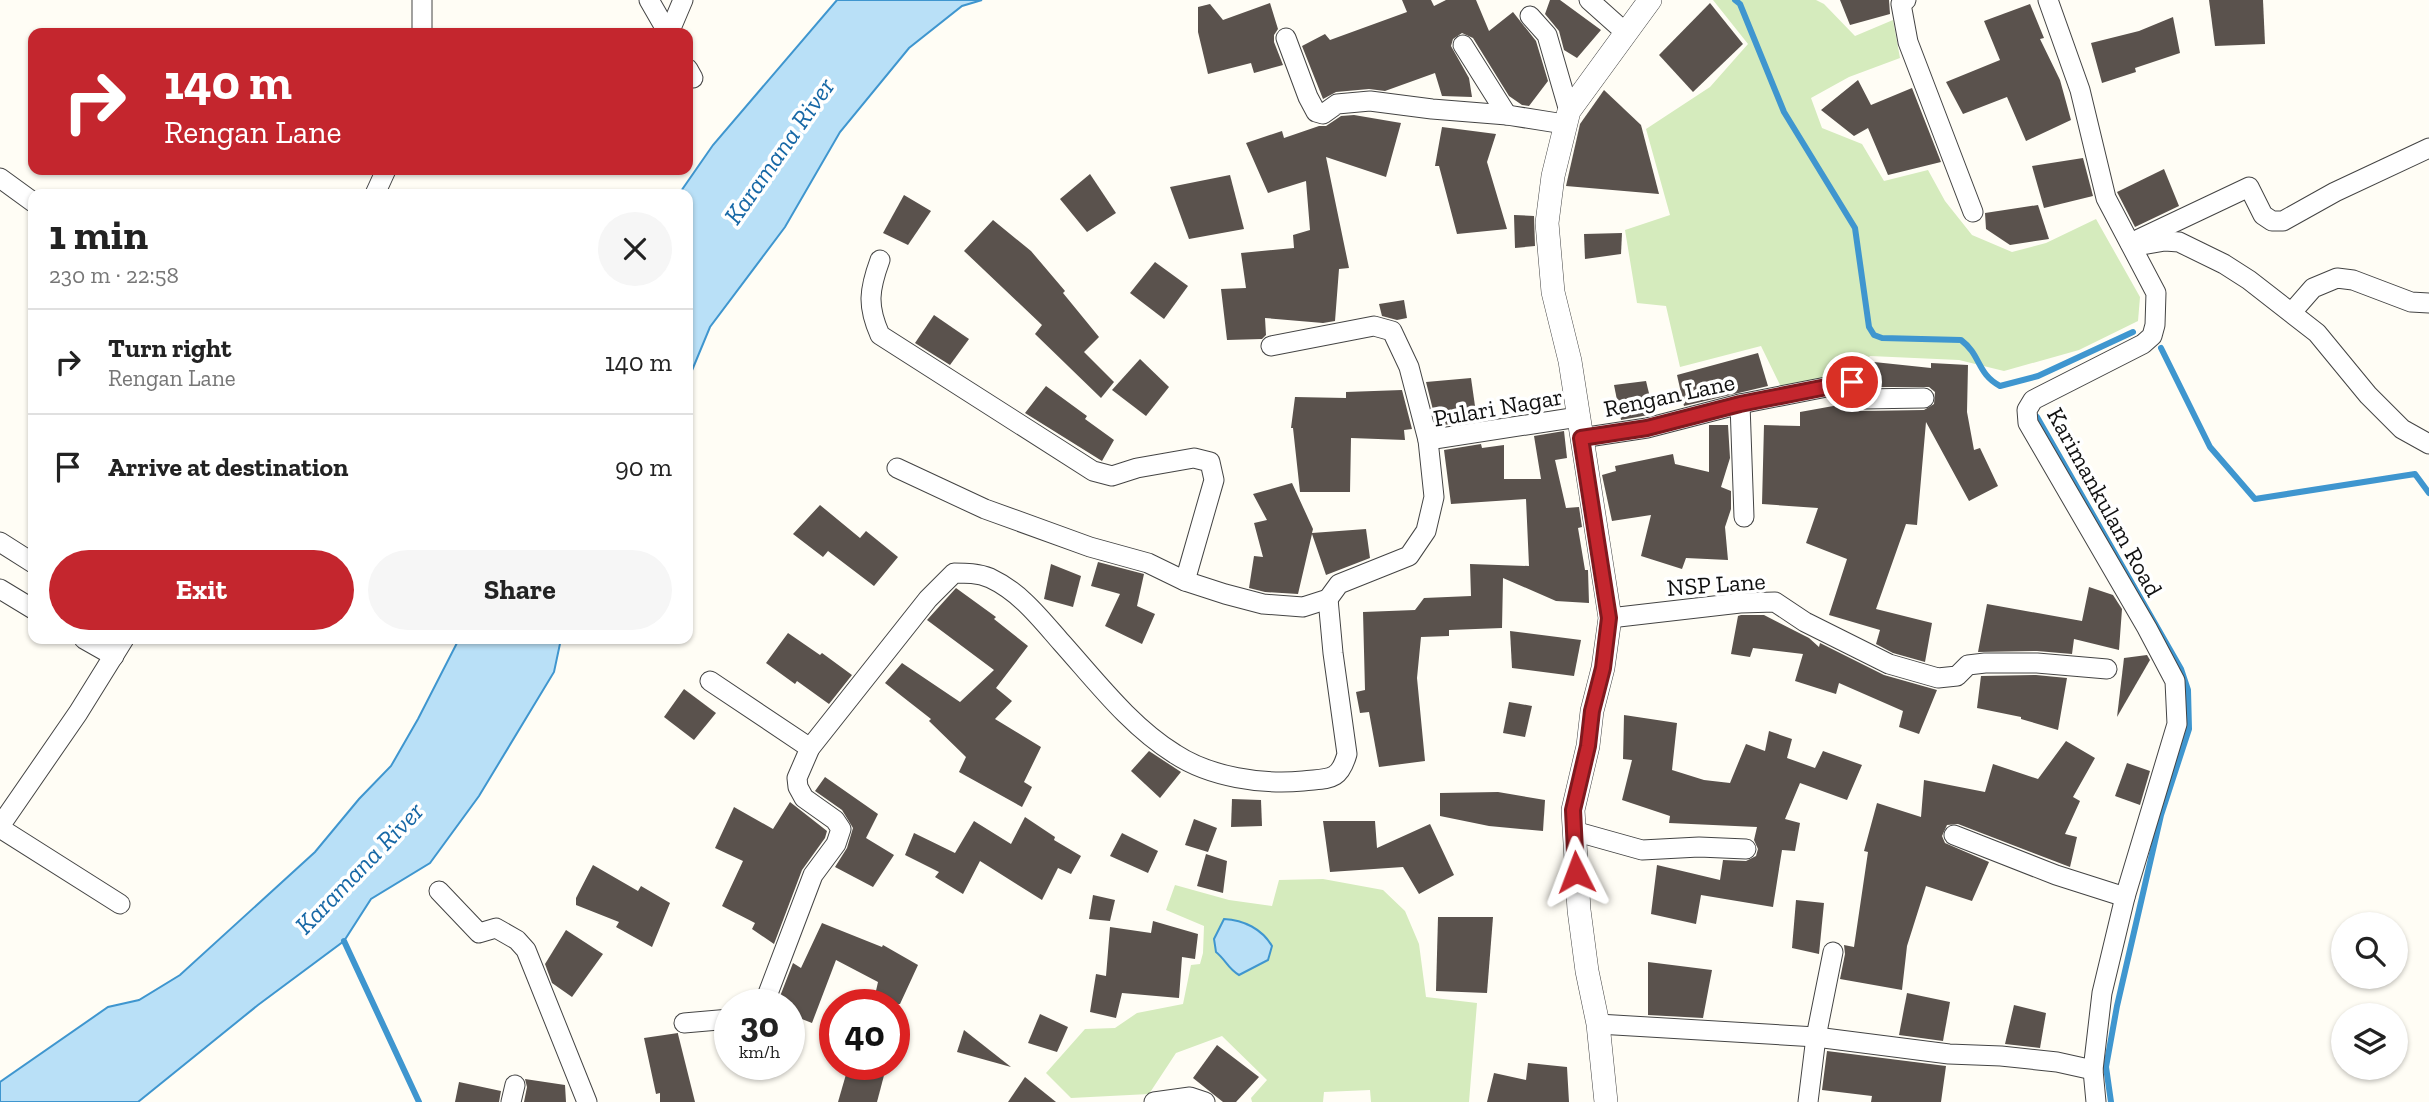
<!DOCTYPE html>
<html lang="en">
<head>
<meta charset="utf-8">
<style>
  :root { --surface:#fff; --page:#f6f6f6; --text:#222; --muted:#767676; --line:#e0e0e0; --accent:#c4262e }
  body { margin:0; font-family:"Zilla Slab",serif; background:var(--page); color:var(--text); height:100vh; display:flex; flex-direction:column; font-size:26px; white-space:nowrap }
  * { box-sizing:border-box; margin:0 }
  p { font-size:23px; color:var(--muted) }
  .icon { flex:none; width:38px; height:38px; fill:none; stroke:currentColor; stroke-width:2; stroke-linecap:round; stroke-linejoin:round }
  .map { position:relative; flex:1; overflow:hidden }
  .panel { position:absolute; left:28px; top:189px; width:665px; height:455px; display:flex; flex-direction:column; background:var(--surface); border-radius:14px; box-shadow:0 2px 5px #0004 }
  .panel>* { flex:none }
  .top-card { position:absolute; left:28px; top:28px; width:665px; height:147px; border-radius:14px; box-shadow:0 2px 5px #0004; background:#c4262e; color:#fff; overflow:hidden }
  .controls { position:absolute; left:2331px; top:912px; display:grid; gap:14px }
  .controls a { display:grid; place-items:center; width:77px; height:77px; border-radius:50%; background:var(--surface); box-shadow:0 2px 5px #0004; font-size:35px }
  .speed { position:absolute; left:714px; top:989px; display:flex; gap:14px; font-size:35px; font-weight:700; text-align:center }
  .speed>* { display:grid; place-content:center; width:91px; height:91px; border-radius:50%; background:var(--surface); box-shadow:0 2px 5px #0004; line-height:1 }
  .speed small { font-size:18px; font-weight:400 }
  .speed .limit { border:10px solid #d22; background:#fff; color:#111 }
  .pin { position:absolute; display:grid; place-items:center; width:60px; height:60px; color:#fff; margin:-30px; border:4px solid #fff; border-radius:50%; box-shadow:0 2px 7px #0007 }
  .me { position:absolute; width:77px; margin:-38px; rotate:357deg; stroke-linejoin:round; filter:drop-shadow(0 0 5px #0008) }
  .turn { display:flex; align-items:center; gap:24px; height:147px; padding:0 21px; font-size:32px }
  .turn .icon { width:91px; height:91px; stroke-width:2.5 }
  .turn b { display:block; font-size:49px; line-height:60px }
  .round { display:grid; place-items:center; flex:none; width:74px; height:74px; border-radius:37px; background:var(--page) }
  .head { display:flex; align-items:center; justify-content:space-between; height:119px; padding:0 21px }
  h1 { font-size:42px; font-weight:700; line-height:52px }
  .primary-button { display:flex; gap:14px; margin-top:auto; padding:14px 21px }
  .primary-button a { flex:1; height:80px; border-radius:42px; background:var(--accent); color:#fff; font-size:28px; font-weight:700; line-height:80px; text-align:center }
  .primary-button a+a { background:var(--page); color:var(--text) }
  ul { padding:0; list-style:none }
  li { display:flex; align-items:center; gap:21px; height:105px; padding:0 21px; border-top:2px solid var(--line) }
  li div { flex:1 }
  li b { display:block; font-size:26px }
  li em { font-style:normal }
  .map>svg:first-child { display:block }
  .green { fill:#d5ebbd }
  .water { fill:#b9e0f7; stroke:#3f96cf; stroke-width:2 }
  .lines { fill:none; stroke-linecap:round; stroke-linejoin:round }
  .stream { stroke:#3f96cf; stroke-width:6 }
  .building { fill:#5a524d }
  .minor-casing { stroke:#444; stroke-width:21 }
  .tertiary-casing { stroke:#444; stroke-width:24 }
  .minor { stroke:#fff; stroke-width:19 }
  .tertiary { stroke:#fff; stroke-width:23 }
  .route-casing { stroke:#7f191e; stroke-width:18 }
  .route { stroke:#c4262e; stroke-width:12 }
  .labels { text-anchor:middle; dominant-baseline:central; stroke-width:7; stroke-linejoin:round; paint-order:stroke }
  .street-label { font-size:24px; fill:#111; stroke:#fff }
  .water-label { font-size:26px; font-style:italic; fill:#1768a6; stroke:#fff }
</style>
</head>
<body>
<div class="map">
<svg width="2429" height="1102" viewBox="0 0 2429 1102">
  <rect width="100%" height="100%" fill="#fffdf5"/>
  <g class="green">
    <polygon points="1713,0 1816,0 1824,4 1855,36 1893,20 1900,58 1849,77 1811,98 1822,128 1862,144 1884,181 1928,170 1945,201 1972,235 2012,252 2046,243 2096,219 2140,297 2138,321 2079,350 2004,371 1959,360 1870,356 1853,375 1781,387 1761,346 1680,367 1666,306 1637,303 1625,230 1670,215 1646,129 1710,87 1748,44"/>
    <polygon points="1323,879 1383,890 1405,911 1419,944 1426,997 1477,1003 1469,1102 1371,1102 1370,1090 1324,1092 1323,1102 1252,1102 1251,1098 1267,1080 1222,1036 1176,1053 1149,1094 1071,1098 1046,1073 1085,1029 1115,1028 1137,1013 1183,1004 1191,965 1200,964 1203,953 1204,926 1166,910 1175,885 1229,900 1272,906 1279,880"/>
  </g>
  <g class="water">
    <polygon points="837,0 982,0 962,6 909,48 840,132 785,227 710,327 688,380 688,194 679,194 713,145"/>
    <polygon points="459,639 561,639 554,672 479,796 430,863 371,899 344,941 258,1005 138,1102 0,1102 0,1082 108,1007 139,1000 180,975 315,852 359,799 391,766 418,719"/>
    <path d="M1224 919C1244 920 1262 929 1272 946L1268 960 1239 975C1228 969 1226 960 1216 952L1214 939Z"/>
  </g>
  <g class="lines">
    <g class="stream">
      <path d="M1735 0 1740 4 1784 112 1855 228 1869 327 1874 335 1882 338 1961 340C1981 355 1977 374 2000 386L2038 376 2133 332"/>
      <polyline points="2161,348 2210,447 2255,499 2415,474 2429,493"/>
      <polyline points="2037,417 2181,669 2188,690 2189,729 2161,815 2117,1006 2106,1067 2111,1102"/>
      <polyline points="344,941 419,1102"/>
    </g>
  </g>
  <g class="building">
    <polygon points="1402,0 1431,0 1434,6 1446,0 1476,0 1489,31 1513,12 1536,41 1548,81 1529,106 1522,105 1509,96 1473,38 1462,33 1453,39 1451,46 1469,78 1472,97 1442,96 1435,73 1385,91 1369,89 1336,92 1323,99 1302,46 1325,34 1330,40 1407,12"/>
    <polygon points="1550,0 1560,0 1601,30 1577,58 1564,50 1559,31 1545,14"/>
    <polygon points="1840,0 1889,0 1890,14 1850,25"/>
    <polygon points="2209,0 2263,0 2265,44 2215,46"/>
    <polygon points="1270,3 1278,29 1274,35 1274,42 1283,65 1254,73 1251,63 1208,74 1198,32 1198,7 1210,4 1223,20"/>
    <polygon points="1710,3 1743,44 1693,92 1659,55"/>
    <polygon points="2030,4 2044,38 2040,39 2060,80 2071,120 2026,141 2007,97 1963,114 1946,82 2000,60 1984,21"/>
    <polygon points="2173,17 2180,53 2135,68 2136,72 2102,83 2091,43 2139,31"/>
    <polygon points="1858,80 1871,105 1912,88 1941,162 1888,175 1868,128 1854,136 1821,110"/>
    <polygon points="1604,90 1641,125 1659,194 1566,186 1580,124"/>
    <polygon points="1354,115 1401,123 1386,177 1326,157 1349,268 1339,269 1335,321 1323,323 1265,318 1266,335 1262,339 1227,340 1221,289 1246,288 1241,253 1294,248 1293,235 1310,230 1306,181 1268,193 1246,143 1282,131 1284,138 1319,126 1326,126 1341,116"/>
    <polygon points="1442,127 1496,134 1487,162 1507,229 1457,234 1439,166 1435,166"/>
    <polygon points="2083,158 2093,196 2044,208 2032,166"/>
    <polygon points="2164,169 2179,206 2135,227 2117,192"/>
    <polygon points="1090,174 1116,213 1087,232 1060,199"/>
    <polygon points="1230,175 1244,229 1189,239 1170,187"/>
    <polygon points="904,195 931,211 908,245 883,233"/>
    <polygon points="2038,205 2049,239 2010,245 1986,229 1985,213"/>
    <polygon points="1514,215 1534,216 1535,246 1515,248"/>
    <polygon points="993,220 1031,251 1065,291 1063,293 1099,337 1084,352 1114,382 1101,398 1035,334 1042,325 964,251"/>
    <polygon points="1622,233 1621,254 1585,259 1584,234"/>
    <polygon points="1155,262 1188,286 1164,319 1130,293"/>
    <polygon points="1404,300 1407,318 1397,320 1382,316 1379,304"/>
    <polygon points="934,315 969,339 950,365 915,343"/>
    <polygon points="1758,353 1768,386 1684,406 1677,375"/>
    <polygon points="1140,359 1169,387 1146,416 1112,390"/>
    <polygon points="1874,362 1931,368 1931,363 1968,365 1967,412 1974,450 1980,448 1998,486 1969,501 1926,422 1917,525 1906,524 1876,609 1932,623 1925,662 1893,653 1876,644 1880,630 1829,615 1847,559 1806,543 1818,508 1762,504 1764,425 1800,426 1800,412 1850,403 1855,409 1862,411 1924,410 1934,404 1935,392 1929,387 1873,387"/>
    <polygon points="1471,378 1477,420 1437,426 1426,382"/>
    <polygon points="1646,381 1654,414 1621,420 1614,385"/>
    <polygon points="1046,386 1087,416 1085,419 1114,440 1102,461 1025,413"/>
    <polygon points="1402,390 1412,429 1404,430 1405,440 1351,438 1350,492 1300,492 1293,428 1291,428 1295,397 1346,398 1346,392"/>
    <polygon points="1709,425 1728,425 1730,458 1721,487 1731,491 1731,509 1725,527 1728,560 1686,558 1682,569 1641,556 1651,515 1612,521 1602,475 1616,471 1615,466 1673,454 1675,464 1709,472"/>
    <polygon points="1564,431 1567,458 1555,460 1566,508 1579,507 1582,527 1578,528 1585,570 1588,570 1589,603 1556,601 1503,578 1502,628 1449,630 1449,636 1421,637 1417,678 1425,761 1379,767 1369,712 1360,713 1356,692 1365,690 1363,612 1415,610 1424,598 1471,596 1470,564 1529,566 1526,499 1451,504 1444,450 1481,444 1482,448 1504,445 1504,479 1541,479 1534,436"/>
    <polygon points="1292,483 1313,529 1312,533 1366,529 1370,558 1326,575 1312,534 1298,594 1265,592 1249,588 1254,556 1263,557 1254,523 1267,520 1253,494"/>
    <polygon points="820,505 860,538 866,531 898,557 874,586 828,551 823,557 793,534"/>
    <polygon points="1098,562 1144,574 1137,606 1155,614 1142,644 1105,626 1120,594 1091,586"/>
    <polygon points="1051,564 1081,576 1073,607 1044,599"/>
    <polygon points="2089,587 2113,595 2122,609 2119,650 2074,639 2072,654 2037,651 1978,652 1987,604 2082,621"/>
    <polygon points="956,588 996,617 994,619 1028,646 996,688 1012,701 995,719 1041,747 1024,782 1032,787 1022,807 959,772 966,757 929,721 931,719 885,683 902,663 960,702 994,670 927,620"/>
    <polygon points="1741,615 1764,615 1809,638 1819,647 1820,643 1884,675 1937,690 1919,734 1899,727 1903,711 1839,683 1836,694 1795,681 1803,654 1753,648 1750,657 1731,654 1738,616"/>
    <polygon points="1510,631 1581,640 1574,676 1512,668"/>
    <polygon points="788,633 820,655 822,653 852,675 829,704 797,681 795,684 766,663"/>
    <polygon points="2147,655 2150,660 2117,717 2124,658"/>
    <polygon points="2036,675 2067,678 2058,730 2021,719 2021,717 1977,708 1981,676"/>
    <polygon points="684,689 716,713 694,740 664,717"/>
    <polygon points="1509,702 1532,706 1525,737 1503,733"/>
    <polygon points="1624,715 1677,723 1672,770 1704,780 1730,783 1746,744 1765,751 1769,731 1792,739 1787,758 1815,768 1823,751 1862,765 1847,800 1800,783 1785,819 1800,823 1795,851 1782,850 1773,907 1701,895 1696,924 1651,914 1657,865 1720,880 1723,860 1746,861 1756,856 1758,849 1754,840 1757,827 1669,823 1670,816 1622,800 1632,760 1623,759"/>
    <polygon points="2066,741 2095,758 2073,797 2080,801 2065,834 2077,837 2070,867 1958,824 1947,825 1942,836 1945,843 1989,862 1972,901 1926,886 1907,946 1902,990 1840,979 1845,954 1844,945 1854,947 1868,852 1864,851 1877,803 1921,817 1924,780 1985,792 1993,764 2038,779"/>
    <polygon points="1149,751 1181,772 1160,798 1131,771"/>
    <polygon points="2127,763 2150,771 2140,805 2115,796"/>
    <polygon points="825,777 878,814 866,838 894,855 873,887 835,867 847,848 853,828 842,810 815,791"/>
    <polygon points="1498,792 1545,800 1543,831 1489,826 1440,816 1440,793"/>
    <polygon points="1232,799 1261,800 1262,826 1231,827"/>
    <polygon points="790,802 827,831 825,838 802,870 774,944 752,929 755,923 722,906 743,861 715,848 734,807 773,829"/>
    <polygon points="1025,817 1055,837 1054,840 1081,856 1071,874 1058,868 1042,900 980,861 963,894 935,877 939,872 905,855 914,833 955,853 974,821 1011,844"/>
    <polygon points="1194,819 1217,828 1208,852 1185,845"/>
    <polygon points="1323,821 1375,821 1377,848 1430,824 1454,875 1419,894 1403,867 1330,872"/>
    <polygon points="1122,833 1158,851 1148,873 1110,856"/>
    <polygon points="1206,854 1227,861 1223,893 1197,886"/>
    <polygon points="593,865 638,891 641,886 670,903 652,947 616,927 619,922 576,905 576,898"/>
    <polygon points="1093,895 1115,900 1110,921 1089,919"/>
    <polygon points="1796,900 1824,903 1819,954 1792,948"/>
    <polygon points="1438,917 1493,917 1487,993 1436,991"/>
    <polygon points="1153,921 1198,934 1195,959 1182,957 1179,998 1122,993 1116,1018 1090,1012 1096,974 1106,976 1110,927 1151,933"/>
    <polygon points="822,923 882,947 883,945 918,965 900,1004 873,1004 878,982 836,960 812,1023 789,1014 789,1004 777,1004 793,963 801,968"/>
    <polygon points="566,930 603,954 572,997 552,983 545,964"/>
    <polygon points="1648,962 1712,970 1703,1018 1648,1015"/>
    <polygon points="1907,993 1950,1002 1943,1041 1899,1035"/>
    <polygon points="2014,1005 2046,1013 2040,1048 2005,1044"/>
    <polygon points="1040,1014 1068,1027 1057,1052 1028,1043"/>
    <polygon points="964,1030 1011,1067 957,1052"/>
    <polygon points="678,1033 678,1034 695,1102 660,1102 660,1093 656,1094 644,1038"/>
    <polygon points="1217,1045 1259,1077 1236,1102 1223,1102 1193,1078"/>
    <polygon points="1827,1051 1946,1066 1941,1102 1871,1102 1872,1096 1822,1090"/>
    <polygon points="1528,1063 1567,1067 1569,1102 1487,1102 1494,1073 1526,1080"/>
    <polygon points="849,1064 887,1064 877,1102 838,1102"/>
    <polygon points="1025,1077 1056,1102 1008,1102"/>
    <polygon points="525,1079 565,1085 566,1102 524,1102 527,1087"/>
    <polygon points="459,1082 501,1091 499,1102 455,1102"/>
  </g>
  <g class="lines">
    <defs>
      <g id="minor">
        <polyline points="422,0 422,33"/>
        <polyline points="649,0 668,33"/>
        <polyline points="1589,0 1626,33"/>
        <polyline points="1906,0 1901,4 1908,42 1973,212"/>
        <polyline points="2048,0 2080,90 2106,198 2156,293 2155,325 2152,336 2143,344 2033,400 2027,410 2028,423 2147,628 2175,681 2177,724 2125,897 2102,993 2093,1070 2096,1102"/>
        <polyline points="1530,16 1547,35 1569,111"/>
        <polyline points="669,33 683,0"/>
        <polyline points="1286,38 1308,97 1316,112 1323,114 1337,104 1370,101 1432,109 1507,115 1564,124"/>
        <polyline points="1463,45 1507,115"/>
        <polyline points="688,69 693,78"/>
        <polyline points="0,178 33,202"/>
        <polyline points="375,194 386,170"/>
        <polyline points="2139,239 2249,187 2263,215 2272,221 2283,221 2335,192 2429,148"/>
        <polyline points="2130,243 2142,245 2165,241 2179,242 2224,264 2249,280 2317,333 2368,395 2402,429 2429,444"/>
        <path d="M880 260C869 290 867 306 880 335L1093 471 1112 476 1137 468 1194 458 1210 462 1214 480 1185 581"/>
        <polyline points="2292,312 2313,288 2337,278 2353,280 2411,302 2429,303"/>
        <polyline points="1271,346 1374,326 1392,331 1409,367 1428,440"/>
        <polyline points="1740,404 1744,517"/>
        <polyline points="1581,438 1647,428 1740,404 1852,382 1862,399 1924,398"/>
        <polyline points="897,468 985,509 1090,547 1148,563 1185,581 1225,594 1263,604 1303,607 1328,599"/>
        <polyline points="0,542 33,563"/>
        <polyline points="0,589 33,609"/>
        <polyline points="1328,599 1339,584 1409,556 1426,531 1434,497 1428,440 1578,417"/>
        <polyline points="1610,618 1740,603 1775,602 1805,622 1889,664 1938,678 1957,676 1968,665 1985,663 2037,663 2107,669"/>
        <polyline points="84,639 114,656"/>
        <polyline points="710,681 810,748"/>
        <polyline points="0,826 78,713 124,639"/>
        <polyline points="0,828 120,904"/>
        <polyline points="1574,831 1642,850 1699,847 1746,849"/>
        <polyline points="1954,835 2056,875 2125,897"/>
        <polyline points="439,891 479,933 496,928 517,940 526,950 587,1102"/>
        <path d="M764 1004 813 875 836 844 841 829 835 820 804 798 798 787 797 778 810 748 928 599 954 573C966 573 978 573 990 578 1020 592 1040 618 1061 642 1096 681 1130 726 1175 754 1210 777 1262 785 1303 781 1329 778 1339 782 1347 754L1333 653 1328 599"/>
        <polyline points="684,1023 730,1019"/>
        <polyline points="1598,1024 1816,1037 1949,1054 2001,1056 2057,1062 2093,1070"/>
        <polyline points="511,1102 515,1085"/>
        <polyline points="1154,1102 1190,1097 1205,1102"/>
        <polyline points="1808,1102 1816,1037 1833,952"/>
      </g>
      <polyline id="tertiary" points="1606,1102 1598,1024 1587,971 1579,910 1573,810 1588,746 1592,711 1603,668 1610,618 1570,361 1553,292 1547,223 1553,176 1569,111 1650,0"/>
    </defs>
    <use href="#minor" class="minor-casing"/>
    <use href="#tertiary" class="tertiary-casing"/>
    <use href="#minor" class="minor"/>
    <use href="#tertiary" class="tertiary"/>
  </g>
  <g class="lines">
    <defs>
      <polyline id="route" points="1576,872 1573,810 1588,746 1592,711 1603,668 1609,618 1581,438 1647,428 1740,404 1852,382"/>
    </defs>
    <use href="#route" class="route-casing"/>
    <use href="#route" class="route"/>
  </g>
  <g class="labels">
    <g class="street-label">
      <text transform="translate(1669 395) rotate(-12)">Rengan Lane</text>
      <text transform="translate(1498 407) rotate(-10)">Pulari Nagar</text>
      <text transform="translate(2105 502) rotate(61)">Karimankulam Road</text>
      <text transform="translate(1716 584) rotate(-4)">NSP Lane</text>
    </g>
    <g class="water-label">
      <text transform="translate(779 151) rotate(-55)">Karamana River</text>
      <text transform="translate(359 868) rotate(-46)">Karamana River</text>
    </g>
  </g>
</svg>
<div class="controls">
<a><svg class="icon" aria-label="search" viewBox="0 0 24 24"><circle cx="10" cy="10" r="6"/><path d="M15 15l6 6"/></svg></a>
<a><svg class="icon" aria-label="layers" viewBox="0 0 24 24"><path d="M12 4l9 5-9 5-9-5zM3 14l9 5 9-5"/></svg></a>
</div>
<div class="speed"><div>30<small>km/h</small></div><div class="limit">40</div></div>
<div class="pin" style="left:1852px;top:382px;background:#d93025"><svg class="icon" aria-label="arrive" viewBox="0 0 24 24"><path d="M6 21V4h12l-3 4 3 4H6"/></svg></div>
<svg class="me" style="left:1576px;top:872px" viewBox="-20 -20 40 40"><path d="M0-17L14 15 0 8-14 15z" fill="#c4262e" stroke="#fff" stroke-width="4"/></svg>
<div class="top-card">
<div class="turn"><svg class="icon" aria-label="right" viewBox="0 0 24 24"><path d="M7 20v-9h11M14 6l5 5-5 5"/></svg><div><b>140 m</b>Rengan Lane</div></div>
</div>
<section class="panel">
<div class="head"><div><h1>1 min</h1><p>230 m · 22:58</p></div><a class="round"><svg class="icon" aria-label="close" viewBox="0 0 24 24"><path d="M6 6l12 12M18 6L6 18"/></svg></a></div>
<ul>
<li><svg class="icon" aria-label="right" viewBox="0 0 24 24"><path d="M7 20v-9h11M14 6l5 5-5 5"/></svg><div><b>Turn right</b><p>Rengan Lane</p></div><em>140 m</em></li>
<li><svg class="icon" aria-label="arrive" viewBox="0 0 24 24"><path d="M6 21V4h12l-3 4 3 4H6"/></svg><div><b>Arrive at destination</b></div><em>90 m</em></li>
</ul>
<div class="primary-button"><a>Exit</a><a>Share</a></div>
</section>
</div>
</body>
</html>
